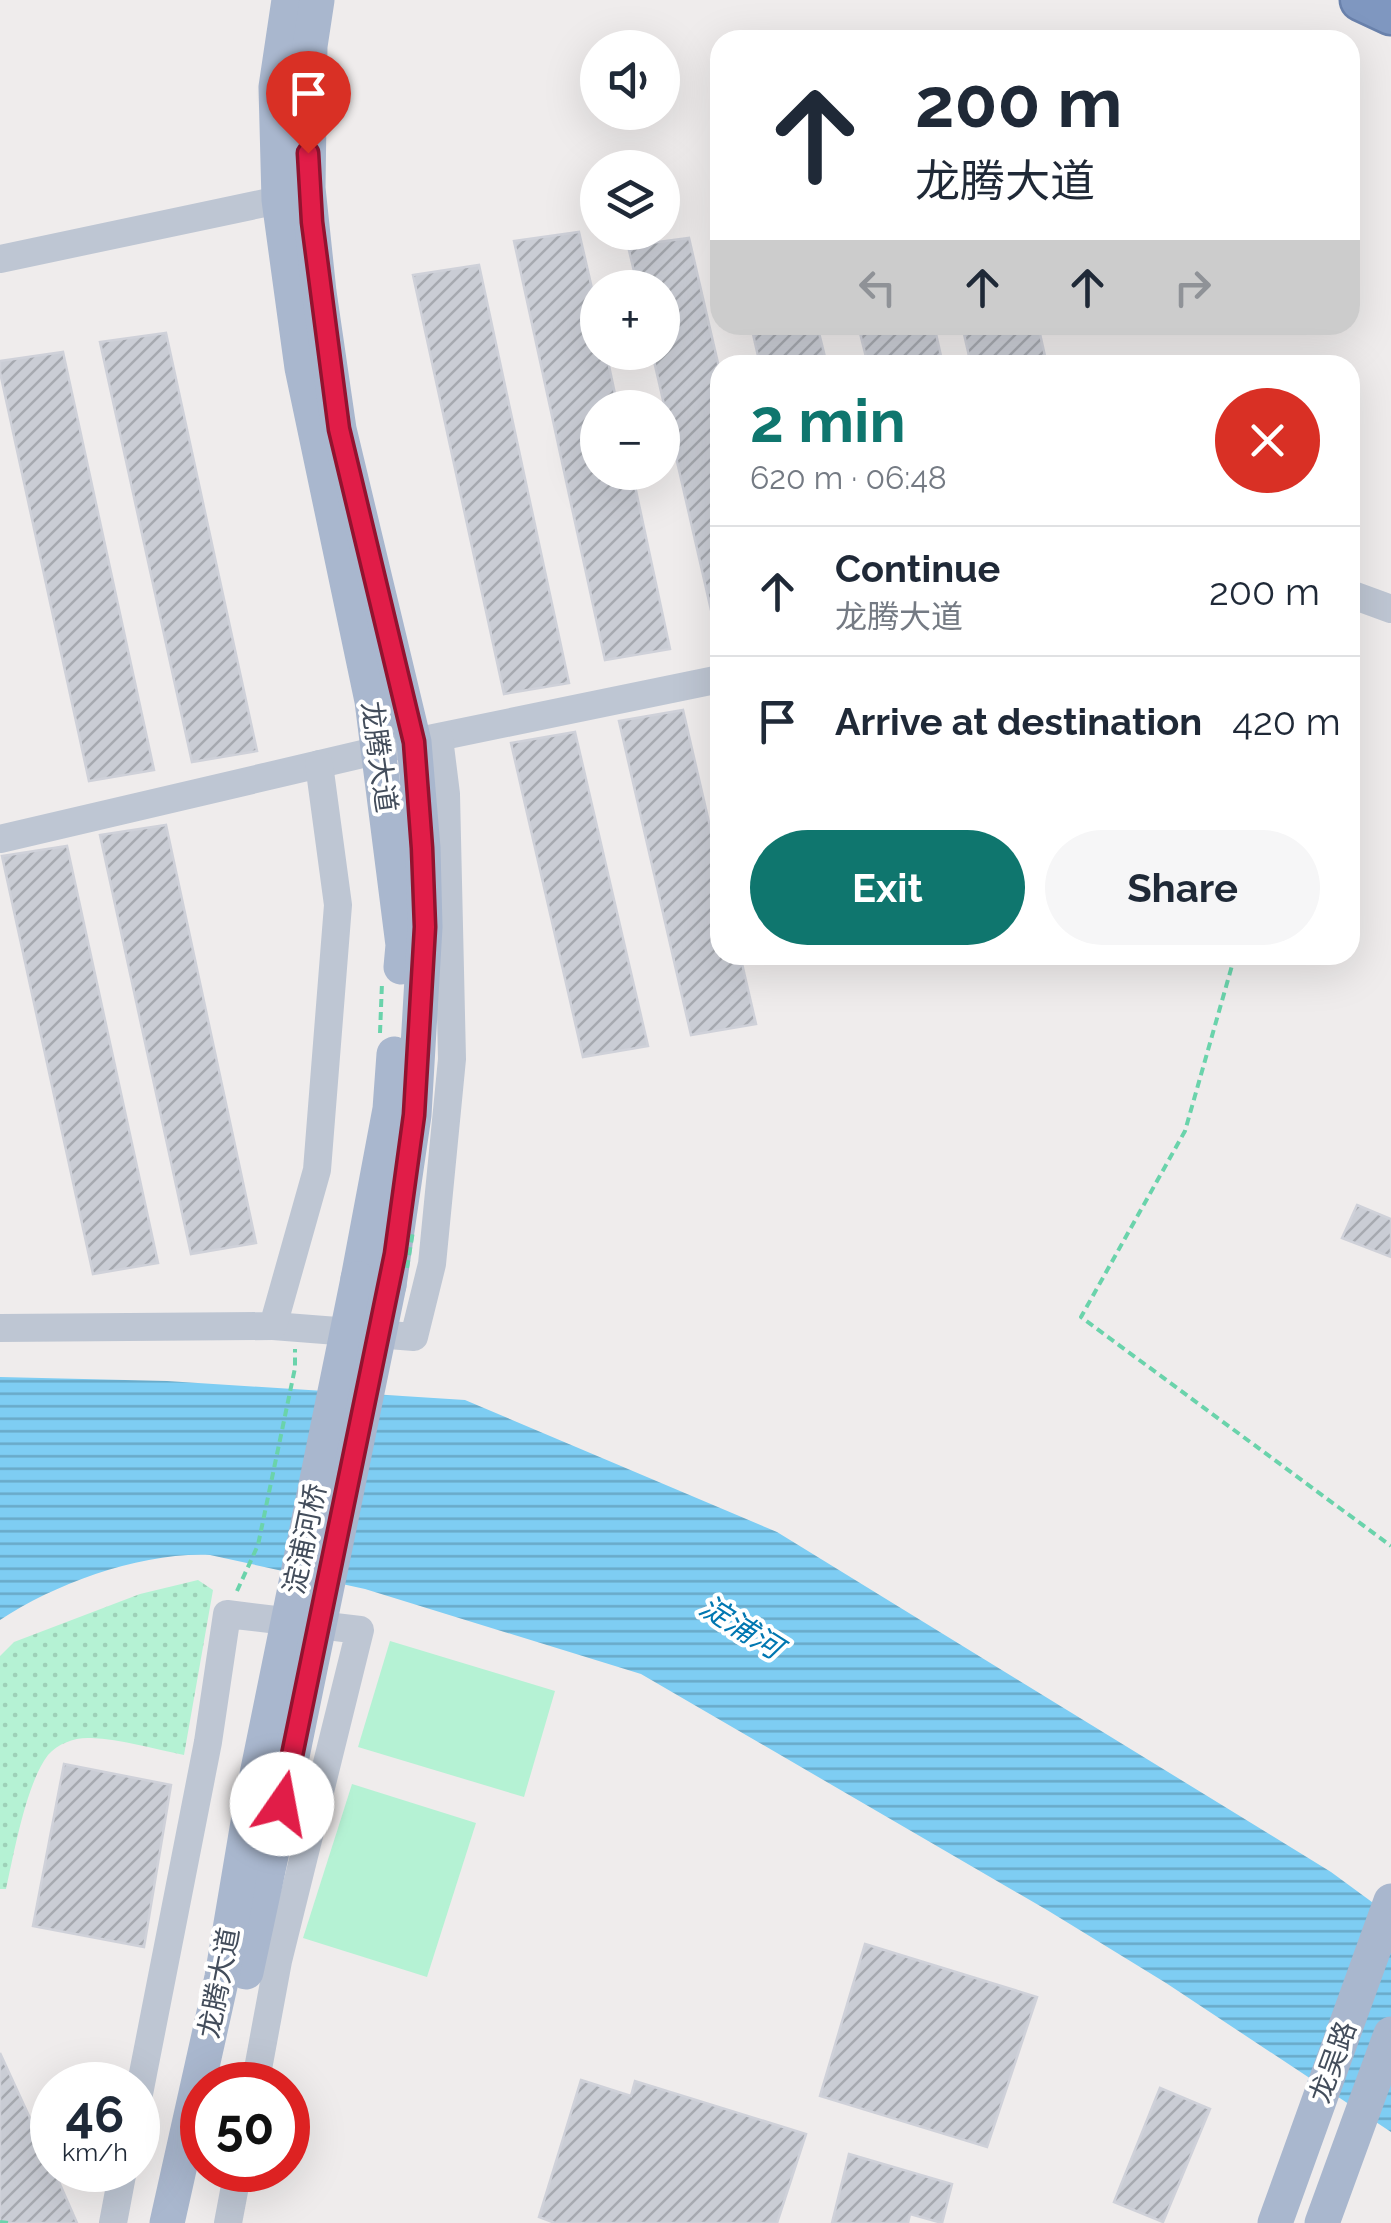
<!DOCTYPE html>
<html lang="en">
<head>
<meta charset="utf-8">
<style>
  :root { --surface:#fff; --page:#f6f6f7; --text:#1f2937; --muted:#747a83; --line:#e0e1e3; --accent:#0f766e }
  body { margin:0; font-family:Raleway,"Noto Sans SC",sans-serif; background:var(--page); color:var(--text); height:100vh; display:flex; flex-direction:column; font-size:38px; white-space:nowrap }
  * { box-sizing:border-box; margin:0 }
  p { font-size:32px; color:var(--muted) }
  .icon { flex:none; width:55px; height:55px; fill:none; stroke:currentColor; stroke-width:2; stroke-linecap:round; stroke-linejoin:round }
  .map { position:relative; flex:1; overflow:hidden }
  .side { position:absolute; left:710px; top:355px; width:650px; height:610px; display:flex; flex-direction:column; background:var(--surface); border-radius:30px; box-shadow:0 10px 40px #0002 }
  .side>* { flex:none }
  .banner { position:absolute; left:710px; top:30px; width:650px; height:305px; border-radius:30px; box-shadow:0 10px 40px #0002; background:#fff; color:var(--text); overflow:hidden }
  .fabs { position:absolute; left:580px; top:30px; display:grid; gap:20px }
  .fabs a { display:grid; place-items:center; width:100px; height:100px; border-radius:50%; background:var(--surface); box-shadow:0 10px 40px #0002; font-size:50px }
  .speed { position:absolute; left:30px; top:2062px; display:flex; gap:20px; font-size:50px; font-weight:700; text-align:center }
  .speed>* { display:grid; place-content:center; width:130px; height:130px; border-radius:50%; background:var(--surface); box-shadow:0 10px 40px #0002; line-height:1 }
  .speed small { font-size:25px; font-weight:400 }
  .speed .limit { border:15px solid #d22; background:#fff; color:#111 }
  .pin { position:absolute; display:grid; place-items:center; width:85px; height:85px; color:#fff; margin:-102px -42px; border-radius:50% 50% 50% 0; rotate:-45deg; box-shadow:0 0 10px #0007 }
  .pin .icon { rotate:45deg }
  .me { position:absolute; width:110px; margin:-55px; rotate:12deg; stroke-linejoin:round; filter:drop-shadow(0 0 8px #0008) }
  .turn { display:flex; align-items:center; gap:35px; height:210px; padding:0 40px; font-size:45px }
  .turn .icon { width:130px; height:130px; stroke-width:2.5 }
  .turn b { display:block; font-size:70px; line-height:85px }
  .lanes { display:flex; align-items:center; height:95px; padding:0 40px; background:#0003; justify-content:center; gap:50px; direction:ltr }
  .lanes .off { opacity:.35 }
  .round { display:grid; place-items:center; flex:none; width:105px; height:105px; border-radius:52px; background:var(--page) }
  .head { display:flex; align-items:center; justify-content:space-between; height:170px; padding:0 40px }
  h1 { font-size:60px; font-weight:700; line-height:75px; color:var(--accent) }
  .button { display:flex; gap:20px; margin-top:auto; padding:20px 40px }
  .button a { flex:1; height:115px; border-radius:60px; background:var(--accent); color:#fff; font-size:40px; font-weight:700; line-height:115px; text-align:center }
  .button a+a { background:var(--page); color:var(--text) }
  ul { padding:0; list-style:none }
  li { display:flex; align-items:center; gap:30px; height:130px; padding:0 40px; border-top:2px solid var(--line) }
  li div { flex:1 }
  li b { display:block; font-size:38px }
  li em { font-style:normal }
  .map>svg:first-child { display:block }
  .grass { fill:url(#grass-dots) }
  .pitch { fill:#b5f2d4 }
  .water { fill:url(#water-rules) }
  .building { fill:url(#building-hatch); stroke:#cfd1d9; stroke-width:2.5 }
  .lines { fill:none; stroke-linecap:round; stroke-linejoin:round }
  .highway-casing { stroke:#6a82ac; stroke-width:45 }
  .path { stroke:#6ad3ab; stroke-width:4; stroke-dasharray:8 5; stroke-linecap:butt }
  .minor { stroke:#bec6d3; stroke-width:28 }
  .major { stroke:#a9b7ce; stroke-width:35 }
  .highway { stroke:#7f97c0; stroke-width:40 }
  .path-bridge { stroke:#6ad3ab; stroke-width:4; stroke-dasharray:8 5; stroke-linecap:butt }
  .major-bridge { stroke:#a9b7ce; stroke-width:35 }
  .route-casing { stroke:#92132f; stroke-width:25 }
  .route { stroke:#e11d48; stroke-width:18 }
  .labels { text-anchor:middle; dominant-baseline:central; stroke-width:8; stroke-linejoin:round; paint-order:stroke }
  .street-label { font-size:28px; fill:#434d5b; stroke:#fff }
  .water-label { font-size:30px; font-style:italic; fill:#0077b1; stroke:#fff }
</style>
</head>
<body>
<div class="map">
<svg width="1391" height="2223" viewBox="0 0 1391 2223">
  <defs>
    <pattern id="grass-dots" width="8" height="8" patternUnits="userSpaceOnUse" patternTransform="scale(2.5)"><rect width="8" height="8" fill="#b5f2d4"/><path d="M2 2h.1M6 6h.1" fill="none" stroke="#9dd1b8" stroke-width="1.8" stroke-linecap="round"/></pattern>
    <pattern id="water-rules" width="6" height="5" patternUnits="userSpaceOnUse" patternTransform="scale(2.5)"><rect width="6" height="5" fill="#7ecdf3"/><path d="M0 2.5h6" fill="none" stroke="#69a9c8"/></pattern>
    <pattern id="building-hatch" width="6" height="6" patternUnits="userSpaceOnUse" patternTransform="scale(2.5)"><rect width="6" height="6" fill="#cacdd5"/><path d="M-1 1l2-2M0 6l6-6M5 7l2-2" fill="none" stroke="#a6a9b0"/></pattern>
  </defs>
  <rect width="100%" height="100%" fill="#efecec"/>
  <path class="grass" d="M198 1580 213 1590 184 1755C154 1749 121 1739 91 1738 76 1737 58 1743 48 1755 26 1784 14 1853 6 1889H0V1656L14 1642 140 1594Z"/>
  <g class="pitch">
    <polygon points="390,1641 555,1691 524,1797 358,1747"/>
    <polygon points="352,1784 476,1823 427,1977 303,1938"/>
  </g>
  <path class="water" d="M0 1377 167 1381 465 1400 777 1532 1331 1872 1391 1916V2132L1166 1983 1047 1910 641 1674 365 1589 210 1555C142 1552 56 1583 0 1620Z"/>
  <g class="building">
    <polygon points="579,232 598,315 598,352 606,352 618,408 598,408 598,472 632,472 670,649 605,660 514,241"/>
    <polygon points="689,238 720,372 720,622 714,623 652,352 662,352 662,288 638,288 628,246"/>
    <polygon points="479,265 569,683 504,694 413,275"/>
    <polygon points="751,325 817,325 827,365 760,365"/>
    <polygon points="858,325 934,325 943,365 868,365"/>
    <polygon points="962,325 1038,325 1047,365 971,365"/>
    <polygon points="166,333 257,751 192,762 100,342"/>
    <polygon points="63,352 154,770 89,781 0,372 0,361"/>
    <polygon points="683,710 720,870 720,955 740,955 756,1024 691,1035 619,721"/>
    <polygon points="575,732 648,1046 583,1057 511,743"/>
    <polygon points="166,825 256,1243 191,1254 100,835"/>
    <polygon points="67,846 158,1263 93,1274 2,856"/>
    <polygon points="1357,1205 1391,1219 1391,1257 1342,1238"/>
    <polygon points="64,1764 171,1785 144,1947 33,1926"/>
    <polygon points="865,1944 1037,1997 987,2147 820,2096"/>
    <polygon points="0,2053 52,2166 77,2223 0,2223"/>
    <polygon points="581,2080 631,2096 635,2081 806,2134 777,2223 555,2223 539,2217"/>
    <polygon points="1160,2088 1210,2109 1163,2222 1114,2202"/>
    <polygon points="849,2154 952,2184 942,2223 910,2214 908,2223 832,2223"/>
  </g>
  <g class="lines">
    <defs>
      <polyline id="highway" points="1361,0 1391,14"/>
    </defs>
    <use href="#highway" class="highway-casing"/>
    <g class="path">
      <polyline points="1235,955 1185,1131 1081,1317 1391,1546"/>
      <polyline points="380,1033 382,983"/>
      <polyline points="237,1591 258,1545 295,1368 295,1349"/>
      <polyline points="0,2222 9,2223"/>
    </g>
    <g class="minor">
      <polyline points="0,259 279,200"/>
      <polyline points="1350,594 1391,609"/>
      <polyline points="0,839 414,742 720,679"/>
      <polyline points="273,1326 414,1337 432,1264 452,1059 446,794 439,738"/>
      <polyline points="0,1328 273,1326 317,1170 338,905 319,764"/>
      <polyline points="138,2099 208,1742 227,1614 360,1630 278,1961 255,2085"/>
      <polyline points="113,2223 123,2170"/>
      <polyline points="228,2223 238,2170"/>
    </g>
    <g class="major">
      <polyline points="289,0 276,87 279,200 302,368 372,701 403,945 401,967"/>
      <polyline points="317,0 310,46 308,188 319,292 339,429 414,742 423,848 425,927 414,1115 389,1285"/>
      <polyline points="358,1279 390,1109 394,1054"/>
      <polyline points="246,1972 282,1805"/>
      <polyline points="167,2223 222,1977 252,1799"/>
      <polyline points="1275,2223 1391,1901"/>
      <polyline points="1322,2223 1391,2034"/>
    </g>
    <use href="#highway" class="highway"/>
    <polyline class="path-bridge" points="407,1268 413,1231"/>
    <g class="major-bridge">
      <polyline points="252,1799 358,1279"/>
      <polyline points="282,1805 389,1285"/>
    </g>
  </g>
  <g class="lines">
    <defs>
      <polyline id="route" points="282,1804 395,1254 414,1115 425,927 422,848 414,742 339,429 312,222 308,153"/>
    </defs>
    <use href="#route" class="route-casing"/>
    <use href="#route" class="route"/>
  </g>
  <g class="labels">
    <g class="street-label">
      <text transform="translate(379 757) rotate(82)">龙腾大道</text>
      <text transform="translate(305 1539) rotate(-78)">淀浦河桥</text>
      <text transform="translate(219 1983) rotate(-79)">龙腾大道</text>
      <text transform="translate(1333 2062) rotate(-70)">龙吴路</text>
    </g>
    <g class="water-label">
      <text transform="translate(741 1627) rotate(32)">淀浦河</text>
    </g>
  </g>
</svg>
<div class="fabs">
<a><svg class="icon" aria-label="sound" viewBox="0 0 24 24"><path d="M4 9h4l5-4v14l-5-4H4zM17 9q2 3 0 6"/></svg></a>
<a><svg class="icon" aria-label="layers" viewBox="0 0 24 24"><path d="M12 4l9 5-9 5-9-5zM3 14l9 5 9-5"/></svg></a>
<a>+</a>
<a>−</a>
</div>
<div class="speed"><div>46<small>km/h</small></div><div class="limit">50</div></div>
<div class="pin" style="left:308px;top:153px;background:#d93025"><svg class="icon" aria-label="arrive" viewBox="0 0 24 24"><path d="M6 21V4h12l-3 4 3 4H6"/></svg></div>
<svg class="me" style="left:282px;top:1804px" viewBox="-20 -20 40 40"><circle r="19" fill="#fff"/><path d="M0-13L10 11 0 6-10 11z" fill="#e11d48"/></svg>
<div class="banner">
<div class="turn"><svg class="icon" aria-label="ahead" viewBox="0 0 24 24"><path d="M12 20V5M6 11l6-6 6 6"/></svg><div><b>200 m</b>龙腾大道</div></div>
<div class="lanes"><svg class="icon off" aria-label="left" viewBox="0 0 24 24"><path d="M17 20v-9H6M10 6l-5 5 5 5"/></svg><svg class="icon" aria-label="ahead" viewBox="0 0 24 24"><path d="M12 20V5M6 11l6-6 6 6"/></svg><svg class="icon" aria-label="ahead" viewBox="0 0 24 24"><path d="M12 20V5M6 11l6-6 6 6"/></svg><svg class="icon off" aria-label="right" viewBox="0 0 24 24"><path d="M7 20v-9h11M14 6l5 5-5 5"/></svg></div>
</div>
<section class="side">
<div class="head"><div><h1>2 min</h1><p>620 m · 06:48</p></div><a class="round" style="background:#d93025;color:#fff"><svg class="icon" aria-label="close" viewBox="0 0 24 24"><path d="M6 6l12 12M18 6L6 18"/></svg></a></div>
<ul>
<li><svg class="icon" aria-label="ahead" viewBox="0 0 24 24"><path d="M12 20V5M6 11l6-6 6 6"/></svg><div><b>Continue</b><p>龙腾大道</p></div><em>200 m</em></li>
<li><svg class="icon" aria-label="arrive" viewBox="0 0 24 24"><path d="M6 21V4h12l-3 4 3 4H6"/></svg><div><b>Arrive at destination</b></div><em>420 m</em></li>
</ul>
<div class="button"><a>Exit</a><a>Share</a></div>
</section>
</div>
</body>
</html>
